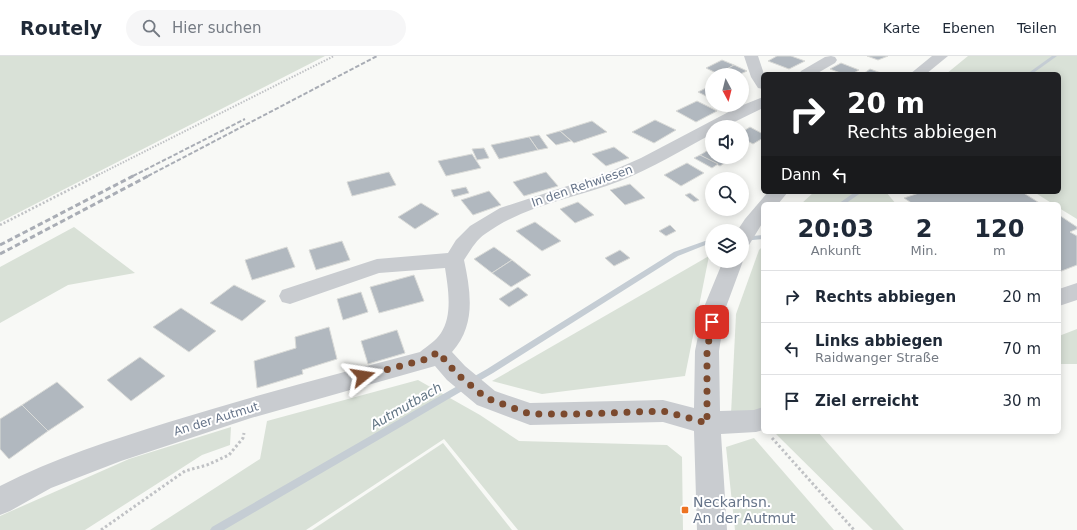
<!DOCTYPE html>
<html lang="de">
<head>
<meta charset="utf-8">
<style>
  :root { --surface:#fff; --page:#f6f6f7; --text:#1f2937; --muted:#747a83; --line:#e0e1e3 }
  body { margin:0; font-family:"DejaVu Sans",sans-serif; background:var(--page); color:var(--text); height:100vh; display:flex; flex-direction:column; font-size:15px; white-space:nowrap }
  * { box-sizing:border-box; margin:0 }
  p { font-size:13px; color:var(--muted) }
  .icon { flex:none; width:22px; height:22px; fill:none; stroke:currentColor; stroke-width:2; stroke-linecap:round; stroke-linejoin:round }
  .map { position:relative; flex:1; overflow:hidden }
  .drawer { position:absolute; left:761px; top:146px; width:300px; height:232px; display:flex; flex-direction:column; background:var(--surface); border-radius:6px; box-shadow:0 2px 10px #0003 }
  .drawer>* { flex:none }
  .hud { position:absolute; left:761px; top:16px; width:300px; height:122px; border-radius:6px; box-shadow:0 2px 10px #0003; background:#202124; color:#fff; overflow:hidden }
  .needle { width:26px; rotate:173deg }
  .buttons { position:absolute; left:705px; top:12px; display:grid; gap:8px }
  .buttons a { display:grid; place-items:center; width:44px; height:44px; border-radius:50%; background:var(--surface); box-shadow:0 2px 10px #0003; font-size:20px }
  .pin { position:absolute; display:grid; place-items:center; width:34px; height:34px; color:#fff; margin:-17px; border-radius:8px; box-shadow:0 2px 6px #0006 }
  .me { position:absolute; width:44px; margin:-22px; rotate:75deg; stroke-linejoin:round; filter:drop-shadow(0 0 3px #0008) }
  .turn { display:flex; align-items:center; gap:14px; height:84px; padding:0 20px; font-size:18px }
  .turn .icon { width:52px; height:52px; stroke-width:2.5 }
  .turn b { display:block; font-size:28px; line-height:34px }
  .then { display:flex; align-items:center; height:38px; padding:0 20px; background:#0003; gap:8px; font-size:15px }
  .eta { display:flex; justify-content:space-evenly; align-items:center; height:68px; text-align:center }
  .eta b { font-size:24px; font-weight:800; line-height:28px }
  ul { padding:0; list-style:none }
  li { display:flex; align-items:center; gap:12px; height:52px; padding:0 20px; border-top:1px solid var(--line) }
  li div { flex:1 }
  li b { display:block; font-size:15px }
  li em { font-style:normal }
  header { display:flex; align-items:center; gap:24px; box-sizing:border-box; height:56px; padding:0 20px; background:var(--surface); border-bottom:1px solid var(--line) }
  header strong { font-size:19px }
  nav { display:flex; gap:22px; margin-inline-start:auto; font-size:14px }
  .search { width:280px; height:36px; background:var(--page); display:flex; align-items:center; gap:10px; box-sizing:border-box; padding:0 14px; border-radius:22px; color:var(--muted); font-size:15px }
  .map>svg:first-child { display:block }
  .green { fill:#d9e1d7 }
  .lines { fill:none; stroke-linecap:round; stroke-linejoin:round }
  .stream { fill:#c5cdd4; fill-rule:evenodd }
  .building { fill:#b1b8bf; stroke:#dadbd8 }
  .path-far2 { stroke:#c0c2c5; stroke-width:2; stroke-dasharray:1.5 1.5; stroke-linecap:butt }
  .path-far1 { stroke:#c0c2c5; stroke-width:2.5; stroke-dasharray:2 2; stroke-linecap:butt }
  .path { stroke:#c0c2c5; stroke-width:3; stroke-dasharray:2.5 2.5; stroke-linecap:butt }
  .minor { fill:#c9ccd0; fill-rule:evenodd }
  .rail-far1 { stroke:#a9adb5; stroke-width:2; stroke-dasharray:4.5 2; stroke-linecap:butt }
  .rail { stroke:#a9adb5; stroke-width:3; stroke-dasharray:5.5 3; stroke-linecap:butt }
  .route { stroke:#7c4a2e; stroke-width:7; stroke-dasharray:0 12.6 }
  .poi-dot { fill:#ed7322; stroke:#fff; stroke-width:1.5 }
  .labels { text-anchor:middle; dominant-baseline:central; stroke-width:4; stroke-linejoin:round; paint-order:stroke }
  .street-label { font-size:12px; fill:#667489; stroke:#fff }
  .water-label { font-size:13px; font-style:italic; fill:#627584; stroke:#fff }
  .near-poi-label { font-size:14px; fill:#667489; stroke:#fff; text-anchor:start }
</style>
</head>
<body>
<header>
<strong>Routely</strong>
<div class="search"><svg class="icon" aria-label="search" viewBox="0 0 24 24"><circle cx="10" cy="10" r="6"/><path d="M15 15l6 6"/></svg>Hier suchen</div>
<nav><a>Karte</a><a>Ebenen</a><a>Teilen</a></nav>
</header>
<div class="map">
<svg width="1077" height="474" viewBox="0 0 1077 474">
  <rect width="100%" height="100%" fill="#f8f9f6"/>
  <g class="green">
    <polygon points="0,0 325,0 0,166"/>
    <polygon points="968,0 1077,0 1077,163 1059,152 1059,148 1053,148 1034,136 1059,136 1059,18 946,18"/>
    <polygon points="814,136 886,136 896,148 801,148"/>
    <polygon points="74,171 135,217 68,229 0,267 0,211"/>
    <polygon points="763,190 763,355 731,358 736,258 759,194"/>
    <polygon points="709,200 685,320 542,338 492,325"/>
    <polygon points="1077,273 1077,308 1059,308 1059,280"/>
    <polygon points="418,324 480,359 519,385 667,389 682,401 683,474 518,474 444,383 306,474 150,474 260,403 267,365"/>
    <polygon points="231,371 230,389 202,399 85,474 0,474 0,460 129,403"/>
    <polygon points="777,376 818,376 904,474 873,474 775,377"/>
    <polygon points="754,382 834,474 735,474 726,391"/>
    <polygon points="443,387 512,474 312,474"/>
  </g>
  <g class="lines">
    <g class="stream">
      <polygon points="1052,0 1057,0 1032,18 1027,18"/>
      <polygon points="855,136 862,136 845,148 838,148"/>
      <polygon points="763,179 763,183 742,185 742,181"/>
      <polygon points="712,184 712,188 708,188 678,200 493,317 224,474 210,474 212,471 487,313 674,196 705,185"/>
    </g>
  </g>
  <g class="building">
    <polygon points="777,0 791,0 805,5 789,13 768,5"/>
    <polygon points="867,0 888,0 878,4"/>
    <polygon points="722,4 734,9 718,18 706,12"/>
    <polygon points="841,7 859,14 852,18 843,18 830,13"/>
    <polygon points="734,9 747,15 738,19 718,18"/>
    <polygon points="870,13 881,17 863,18"/>
    <polygon points="708,31 712,33 712,43 698,36"/>
    <polygon points="697,45 717,55 696,66 676,55"/>
    <polygon points="655,64 676,74 654,87 632,76"/>
    <polygon points="592,65 607,76 574,87 560,75"/>
    <polygon points="750,71 763,78 763,82 753,88 742,82 742,76"/>
    <polygon points="560,75 569,83 571,85 556,89 546,79"/>
    <polygon points="539,79 548,92 538,94 529,81"/>
    <polygon points="529,81 538,94 499,103 491,89"/>
    <polygon points="614,91 629,102 606,110 592,98"/>
    <polygon points="484,92 489,102 477,104 472,93"/>
    <polygon points="712,92 712,101 734,101 720,110 700,99"/>
    <polygon points="472,98 481,112 446,120 438,105"/>
    <polygon points="700,99 718,108 712,112 694,102"/>
    <polygon points="687,107 704,117 681,130 664,119"/>
    <polygon points="389,116 396,129 352,140 347,126"/>
    <polygon points="546,116 558,130 524,140 513,126"/>
    <polygon points="630,128 645,142 625,149 610,134"/>
    <polygon points="466,131 469,137 454,141 451,134"/>
    <polygon points="489,135 501,149 473,159 461,144"/>
    <polygon points="922,136 1022,136 1041,148 913,148 904,142"/>
    <polygon points="690,137 699,144 694,146 685,139"/>
    <polygon points="578,146 594,159 575,167 560,153"/>
    <polygon points="421,147 439,158 415,173 398,161"/>
    <polygon points="1059,159 1077,171 1077,173 1070,176 1077,180 1077,209 1059,216"/>
    <polygon points="535,166 561,185 542,195 516,175"/>
    <polygon points="670,169 676,175 666,180 659,175"/>
    <polygon points="342,185 350,204 316,214 309,194"/>
    <polygon points="287,191 295,211 252,224 245,204"/>
    <polygon points="494,191 512,204 492,217 474,203"/>
    <polygon points="620,194 630,202 614,210 605,202"/>
    <polygon points="512,204 531,219 511,231 492,217"/>
    <polygon points="414,219 424,245 379,257 370,231"/>
    <polygon points="234,229 266,245 242,265 210,247"/>
    <polygon points="518,231 528,239 509,251 499,243"/>
    <polygon points="361,236 368,256 343,264 337,243"/>
    <polygon points="181,252 216,275 189,296 153,271"/>
    <polygon points="329,271 337,303 302,314 303,318 257,332 254,305 296,292 295,281"/>
    <polygon points="397,274 405,297 368,308 361,285"/>
    <polygon points="140,301 165,320 131,345 107,324"/>
    <polygon points="57,326 84,351 48,375 22,349"/>
    <polygon points="22,349 48,375 9,403 0,393 0,363"/>
  </g>
  <g class="lines">
    <polyline class="path-far2" points="96,120 334,0"/>
    <polyline class="path-far1" points="0,169 98,119"/>
    <g class="path">
      <polyline points="772,382 854,474"/>
      <polyline points="101,474 185,415 207,409 229,399 243,382 244,377"/>
    </g>
    <g class="minor">
      <polygon points="744,0 758,0 764,18 763,18 763,33 758,32 751,21"/>
      <polygon points="831,0 835,1 837,4 835,7 816,18 799,18 801,15 825,1"/>
      <polygon points="932,0 948,0 926,18 910,18"/>
      <path d="M763 41V52L724 71H712V78C682 94 652 112 620 125 576 142 524 149 485 178 476 184 470 195 464 204 471 237 476 269 452 296L465 310 495 335 530 347 663 344 694 352 695 295 704 251 723 205H742V203L743 205 726 251 719 295 720 355 754 354 763 351V374L756 376 721 378 727 474H697L694 375 663 366 530 369 477 349 447 324 435 310 251 362 121 405 51 432 10 455 0 459V430C54 402 112 384 169 366 252 340 336 318 420 296 427 290 436 285 441 277 453 259 448 231 445 212L379 217 290 248 282 246 279 240 282 234 377 203 448 197 456 184 470 170 500 152 607 117 641 102 738 51Z"/>
      <polygon points="768,136 788,136 778,148 763,148 763,166 749,189 742,191 742,175 737,175 745,163"/>
      <polygon points="1077,227 1077,244 1059,250 1059,233"/>
    </g>
    <g class="rail-far1">
      <polyline points="133,120 245,63"/>
      <polyline points="148,120 377,0"/>
    </g>
    <g class="rail">
      <polyline points="0,189 135,119"/>
      <polyline points="0,198 150,119"/>
    </g>
  </g>
  <g class="lines">
    <polyline class="route" points="363,320 427,303 438,296 456,317 486,342 530,358 577,358 663,355 707,367 707,295 712,266"/>
  </g>
  <rect class="poi-dot" x="681" y="450" width="8" height="8" rx="2"/>
  <g class="labels">
    <g class="street-label">
      <text transform="translate(582 130) rotate(-19)">In den Rehwiesen</text>
      <text transform="translate(216 363) rotate(-17)">An der Autmut</text>
    </g>
    <g class="water-label">
      <text transform="translate(406 350) rotate(-30)">Autmutbach</text>
    </g>
    <g class="near-poi-label">
      <text x="693" y="446">Neckarhsn.<tspan x="693" dy="16">An der Autmut</tspan></text>
    </g>
  </g>
</svg>
<div class="buttons">
<a><svg class="needle" viewBox="-14 -14 28 28"><path d="M0-13l5 13h-10z" fill="#e53935"/><path d="M0 13l5-13h-10z" fill="#747a83"/></svg></a>
<a><svg class="icon" aria-label="sound" viewBox="0 0 24 24"><path d="M4 9h4l5-4v14l-5-4H4zM17 9q2 3 0 6"/></svg></a>
<a><svg class="icon" aria-label="search" viewBox="0 0 24 24"><circle cx="10" cy="10" r="6"/><path d="M15 15l6 6"/></svg></a>
<a><svg class="icon" aria-label="layers" viewBox="0 0 24 24"><path d="M12 4l9 5-9 5-9-5zM3 14l9 5 9-5"/></svg></a>
</div>
<div class="pin" style="left:712px;top:266px;background:#d93025"><svg class="icon" aria-label="arrive" viewBox="0 0 24 24"><path d="M6 21V4h12l-3 4 3 4H6"/></svg></div>
<svg class="me" style="left:363px;top:320px" viewBox="-20 -20 40 40"><path d="M0-17L14 15 0 8-14 15z" fill="#7c4a2e" stroke="#fff" stroke-width="4"/></svg>
<div class="hud">
<div class="turn"><svg class="icon" aria-label="right" viewBox="0 0 24 24"><path d="M7 20v-9h11M14 6l5 5-5 5"/></svg><div><b>20 m</b>Rechts abbiegen</div></div>
<div class="then">Dann<svg class="icon" aria-label="left" viewBox="0 0 24 24"><path d="M17 20v-9H6M10 6l-5 5 5 5"/></svg></div>
</div>
<section class="drawer">
<div class="eta">
<div><b>20:03</b><p>Ankunft</p></div>
<div><b>2</b><p>Min.</p></div>
<div><b>120</b><p>m</p></div>
</div>
<ul>
<li><svg class="icon" aria-label="right" viewBox="0 0 24 24"><path d="M7 20v-9h11M14 6l5 5-5 5"/></svg><div><b>Rechts abbiegen</b></div><em>20 m</em></li>
<li><svg class="icon" aria-label="left" viewBox="0 0 24 24"><path d="M17 20v-9H6M10 6l-5 5 5 5"/></svg><div><b>Links abbiegen</b><p>Raidwanger Straße</p></div><em>70 m</em></li>
<li><svg class="icon" aria-label="arrive" viewBox="0 0 24 24"><path d="M6 21V4h12l-3 4 3 4H6"/></svg><div><b>Ziel erreicht</b></div><em>30 m</em></li>
</ul>
</section>
</div>
</body>
</html>
